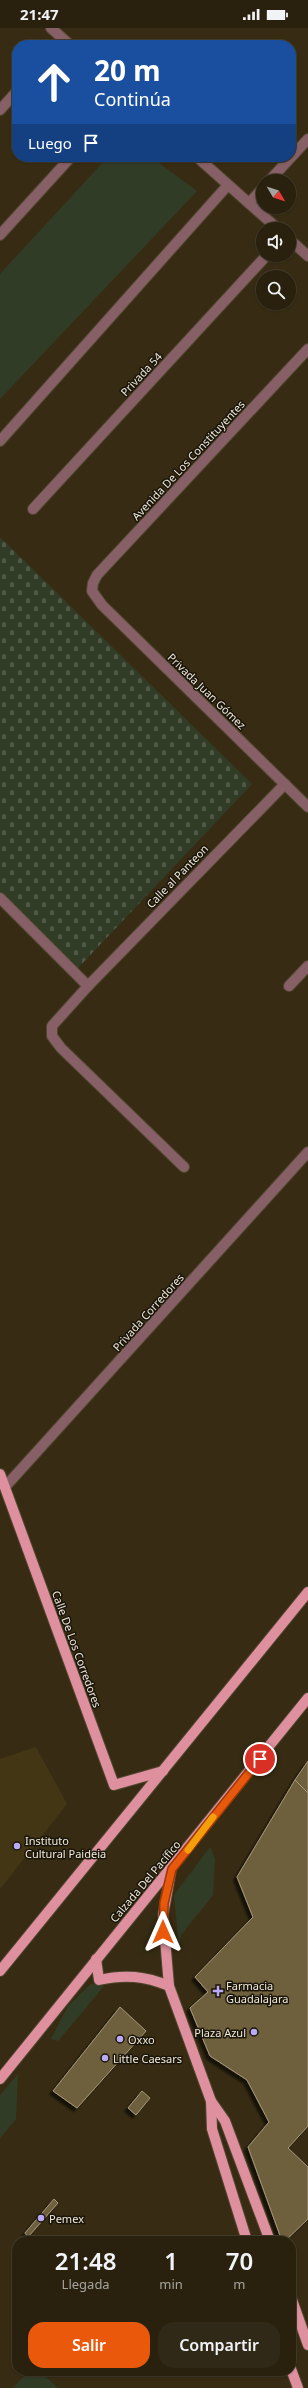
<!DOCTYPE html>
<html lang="es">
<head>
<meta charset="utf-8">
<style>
  :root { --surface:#29210e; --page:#312917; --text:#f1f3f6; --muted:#a5a39e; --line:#453e2e; --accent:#ea580c }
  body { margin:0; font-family:"Noto Sans",sans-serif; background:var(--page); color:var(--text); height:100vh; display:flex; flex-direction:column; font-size:15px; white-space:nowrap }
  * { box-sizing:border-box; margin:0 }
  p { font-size:13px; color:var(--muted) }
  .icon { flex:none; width:22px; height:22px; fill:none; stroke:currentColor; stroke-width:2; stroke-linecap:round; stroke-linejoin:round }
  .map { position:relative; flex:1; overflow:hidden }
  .drawer { position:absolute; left:12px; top:2208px; width:284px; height:140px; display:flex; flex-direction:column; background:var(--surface); border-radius:16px; box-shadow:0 1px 3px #0004,0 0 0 1px var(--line) }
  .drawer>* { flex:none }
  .banner { position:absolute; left:12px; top:12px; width:284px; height:122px; border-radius:16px; box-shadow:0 1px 3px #0004,0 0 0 1px var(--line); background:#1a4fa0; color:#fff; overflow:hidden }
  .needle { width:26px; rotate:129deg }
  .fabs { position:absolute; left:256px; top:146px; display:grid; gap:8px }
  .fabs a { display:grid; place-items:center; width:40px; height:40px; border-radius:50%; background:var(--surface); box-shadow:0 1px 3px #0004,0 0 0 1px var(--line); font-size:20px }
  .pin { position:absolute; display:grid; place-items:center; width:34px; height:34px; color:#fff; margin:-17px; border:2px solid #fff; border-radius:50%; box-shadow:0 1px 4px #0007 }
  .me { position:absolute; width:44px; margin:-22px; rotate:0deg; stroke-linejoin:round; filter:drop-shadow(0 0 3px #0008) }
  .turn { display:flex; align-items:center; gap:14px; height:84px; padding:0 16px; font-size:18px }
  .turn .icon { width:52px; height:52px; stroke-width:2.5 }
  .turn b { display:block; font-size:28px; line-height:34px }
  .then { display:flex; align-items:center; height:38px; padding:0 16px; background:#0003; gap:8px; font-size:15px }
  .eta { display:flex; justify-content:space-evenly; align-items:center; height:68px; text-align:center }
  .eta b { font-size:24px; font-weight:600; line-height:28px }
  .cta { display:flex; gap:8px; margin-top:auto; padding:8px 16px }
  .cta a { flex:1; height:46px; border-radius:16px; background:var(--accent); color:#fff; font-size:16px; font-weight:600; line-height:46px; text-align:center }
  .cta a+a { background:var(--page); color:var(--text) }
  .status { display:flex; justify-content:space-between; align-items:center; height:28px; padding:0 20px; background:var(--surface); direction:ltr }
  .status svg { height:11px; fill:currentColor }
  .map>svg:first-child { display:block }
  .built { fill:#433614 }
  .cemetery { fill:url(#cemetery-stones) }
  .park { fill:#313c27 }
  .building { fill:#6e603e; stroke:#a5987c; filter:url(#shadow) }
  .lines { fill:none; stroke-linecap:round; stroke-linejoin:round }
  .minor-casing { stroke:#51472f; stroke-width:12 }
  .major-casing { stroke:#51472f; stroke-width:12 }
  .minor { stroke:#866066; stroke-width:10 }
  .major { stroke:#de909e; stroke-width:10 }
  .route-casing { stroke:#983908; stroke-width:10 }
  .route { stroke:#ea580c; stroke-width:7 }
  .slow { stroke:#f59e0b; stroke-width:7 }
  .poi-dot { fill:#bbaaf6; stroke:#1a150a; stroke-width:1.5 }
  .labels { text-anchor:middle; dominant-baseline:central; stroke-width:3; stroke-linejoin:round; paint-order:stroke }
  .street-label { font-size:11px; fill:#f0eadb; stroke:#1a150a }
  .poi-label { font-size:11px; fill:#f0eadb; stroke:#1a150a; text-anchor:start }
</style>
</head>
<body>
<div class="status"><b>21:47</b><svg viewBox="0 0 49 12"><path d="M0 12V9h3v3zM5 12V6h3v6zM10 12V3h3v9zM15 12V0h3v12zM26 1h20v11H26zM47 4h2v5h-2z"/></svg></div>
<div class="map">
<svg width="308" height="2360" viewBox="0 0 308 2360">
  <defs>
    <pattern id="cemetery-stones" width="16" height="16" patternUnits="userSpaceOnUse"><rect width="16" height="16" fill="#313c27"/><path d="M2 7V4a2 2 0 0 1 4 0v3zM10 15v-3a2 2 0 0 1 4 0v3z" fill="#4f5846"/></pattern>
    <filter id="shadow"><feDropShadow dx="-3.5" dy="3.5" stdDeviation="1" flood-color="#0009"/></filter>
  </defs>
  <rect width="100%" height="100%" fill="#372c13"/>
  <polygon class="built" points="36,1719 67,1776 0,1861 0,1731"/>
  <polygon class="cemetery" points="0,509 252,756 78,940 0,867"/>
  <g class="park">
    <polygon points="108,129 151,129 197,163 0,371 0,246"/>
    <polygon points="210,1819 215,1831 213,1867 181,1907 179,1920 174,1867"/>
    <polygon points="91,1956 104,1958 58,2013 51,2011 68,1978"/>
    <polygon points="18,2046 16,2091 0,2110 0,2067"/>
    <polygon points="29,2343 39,2343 58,2360 13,2360"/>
  </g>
  <g class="building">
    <polygon points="308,1733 308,1765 295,1752"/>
    <polygon points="295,1752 308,1765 308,2098 288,2120 308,2139 308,2191 285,2213 282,2213 248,2119 269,2094 247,2052 210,2028 190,1980 208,1964 195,1949 253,1889 237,1849"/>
    <polygon points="120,1979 146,2003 77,2080 53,2063"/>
    <polygon points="142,2063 150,2070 136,2087 128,2080"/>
    <polygon points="54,2171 58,2175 28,2209 25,2205"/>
  </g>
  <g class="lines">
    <defs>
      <g id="minor">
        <polyline points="51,0 70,17"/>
        <polyline points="0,82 17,63"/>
        <polyline points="197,129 278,201"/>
        <polyline points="269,153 308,111"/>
        <polyline points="249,175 263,160"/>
        <polyline points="0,207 71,129"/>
        <polyline points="289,211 308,228"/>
        <polyline points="308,321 97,547 93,555 92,563 102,577 308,779"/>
        <polyline points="0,413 228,157"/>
        <polyline points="33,481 267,227"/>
        <polyline points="0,870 88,958"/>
        <polyline points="289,958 308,938"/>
        <polyline points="184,1139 61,1020 52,1008 52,998 88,958 285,756"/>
        <polyline points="5,1459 308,1124"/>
      </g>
      <g id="major">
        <polyline points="0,1446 114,1757 163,1743"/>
        <polyline points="171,1843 163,1887 169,1958 211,2073 225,2093 270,2213"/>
        <path d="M96 1931 99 1952C125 1946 145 1948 169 1958"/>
        <polyline points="0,1943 308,1564"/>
        <path d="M0 2051C103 1925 206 1798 308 1670"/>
        <polyline points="211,2073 212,2101 247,2213"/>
        <polyline points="291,2269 308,2317"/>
        <polyline points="291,2341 298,2360"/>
      </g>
    </defs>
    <use href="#minor" class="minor-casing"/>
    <use href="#major" class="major-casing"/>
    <use href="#minor" class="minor"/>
    <use href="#major" class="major"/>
  </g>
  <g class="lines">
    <defs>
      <polyline id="route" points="163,1904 164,1875 172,1841 260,1731"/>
    </defs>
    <use href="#route" class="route-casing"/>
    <use href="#route" class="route"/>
    <polyline class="slow" points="188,1822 213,1789"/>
  </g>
  <g class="poi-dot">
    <circle cx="17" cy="1818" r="4"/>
    <path d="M216 1957h4v4h4v4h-4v4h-4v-4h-4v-4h4z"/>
    <circle cx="254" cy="2004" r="4"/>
    <circle cx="120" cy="2011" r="4"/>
    <circle cx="105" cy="2030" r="4"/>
    <circle cx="41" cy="2190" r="4"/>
  </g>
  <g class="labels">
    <g class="street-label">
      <text transform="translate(141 346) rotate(-47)">Privada 54</text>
      <text transform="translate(188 432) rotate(-47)">Avenida De Los Constituyentes</text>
      <text transform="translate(207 663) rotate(44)">Privada Juan Gómez</text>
      <text transform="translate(177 848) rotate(-46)">Calle al Panteon</text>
      <text transform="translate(148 1284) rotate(-48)">Privada Corredores</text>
      <text transform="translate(77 1621) rotate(70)">Calle De Los Corredores</text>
      <text transform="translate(145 1853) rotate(-50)">Calzada Del Pacífico</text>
    </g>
    <g class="poi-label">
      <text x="25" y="1812">Instituto<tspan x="25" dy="13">Cultural Paideia</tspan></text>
      <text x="226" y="1957">Farmacia<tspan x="226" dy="13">Guadalajara</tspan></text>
      <text x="246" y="2004" text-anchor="end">Plaza Azul</text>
      <text x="128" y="2011">Oxxo</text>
      <text x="113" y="2030">Little Caesars</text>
      <text x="49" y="2190">Pemex</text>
    </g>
  </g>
</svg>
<div class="fabs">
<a><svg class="needle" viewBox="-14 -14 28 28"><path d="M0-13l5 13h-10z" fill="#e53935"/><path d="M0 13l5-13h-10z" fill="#a5a39e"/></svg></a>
<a><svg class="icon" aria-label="sound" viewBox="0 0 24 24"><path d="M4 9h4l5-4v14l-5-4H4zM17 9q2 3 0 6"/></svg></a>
<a><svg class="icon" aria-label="search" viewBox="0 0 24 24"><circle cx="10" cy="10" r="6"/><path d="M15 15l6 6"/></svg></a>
</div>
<div class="pin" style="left:260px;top:1731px;background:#d93025"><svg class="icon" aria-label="arrive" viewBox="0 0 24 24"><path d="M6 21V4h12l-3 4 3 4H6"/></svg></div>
<svg class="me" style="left:163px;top:1904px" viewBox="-20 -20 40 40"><path d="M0-17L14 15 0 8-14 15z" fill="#ea580c" stroke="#fff" stroke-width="4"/></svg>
<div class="banner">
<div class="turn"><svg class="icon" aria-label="ahead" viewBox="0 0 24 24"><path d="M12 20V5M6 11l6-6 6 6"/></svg><div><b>20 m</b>Continúa</div></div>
<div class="then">Luego<svg class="icon" aria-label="arrive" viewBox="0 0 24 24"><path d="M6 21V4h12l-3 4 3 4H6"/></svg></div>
</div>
<section class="drawer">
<div class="eta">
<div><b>21:48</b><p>Llegada</p></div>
<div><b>1</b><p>min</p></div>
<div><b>70</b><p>m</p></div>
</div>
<div class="cta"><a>Salir</a><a>Compartir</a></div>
</section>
</div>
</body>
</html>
